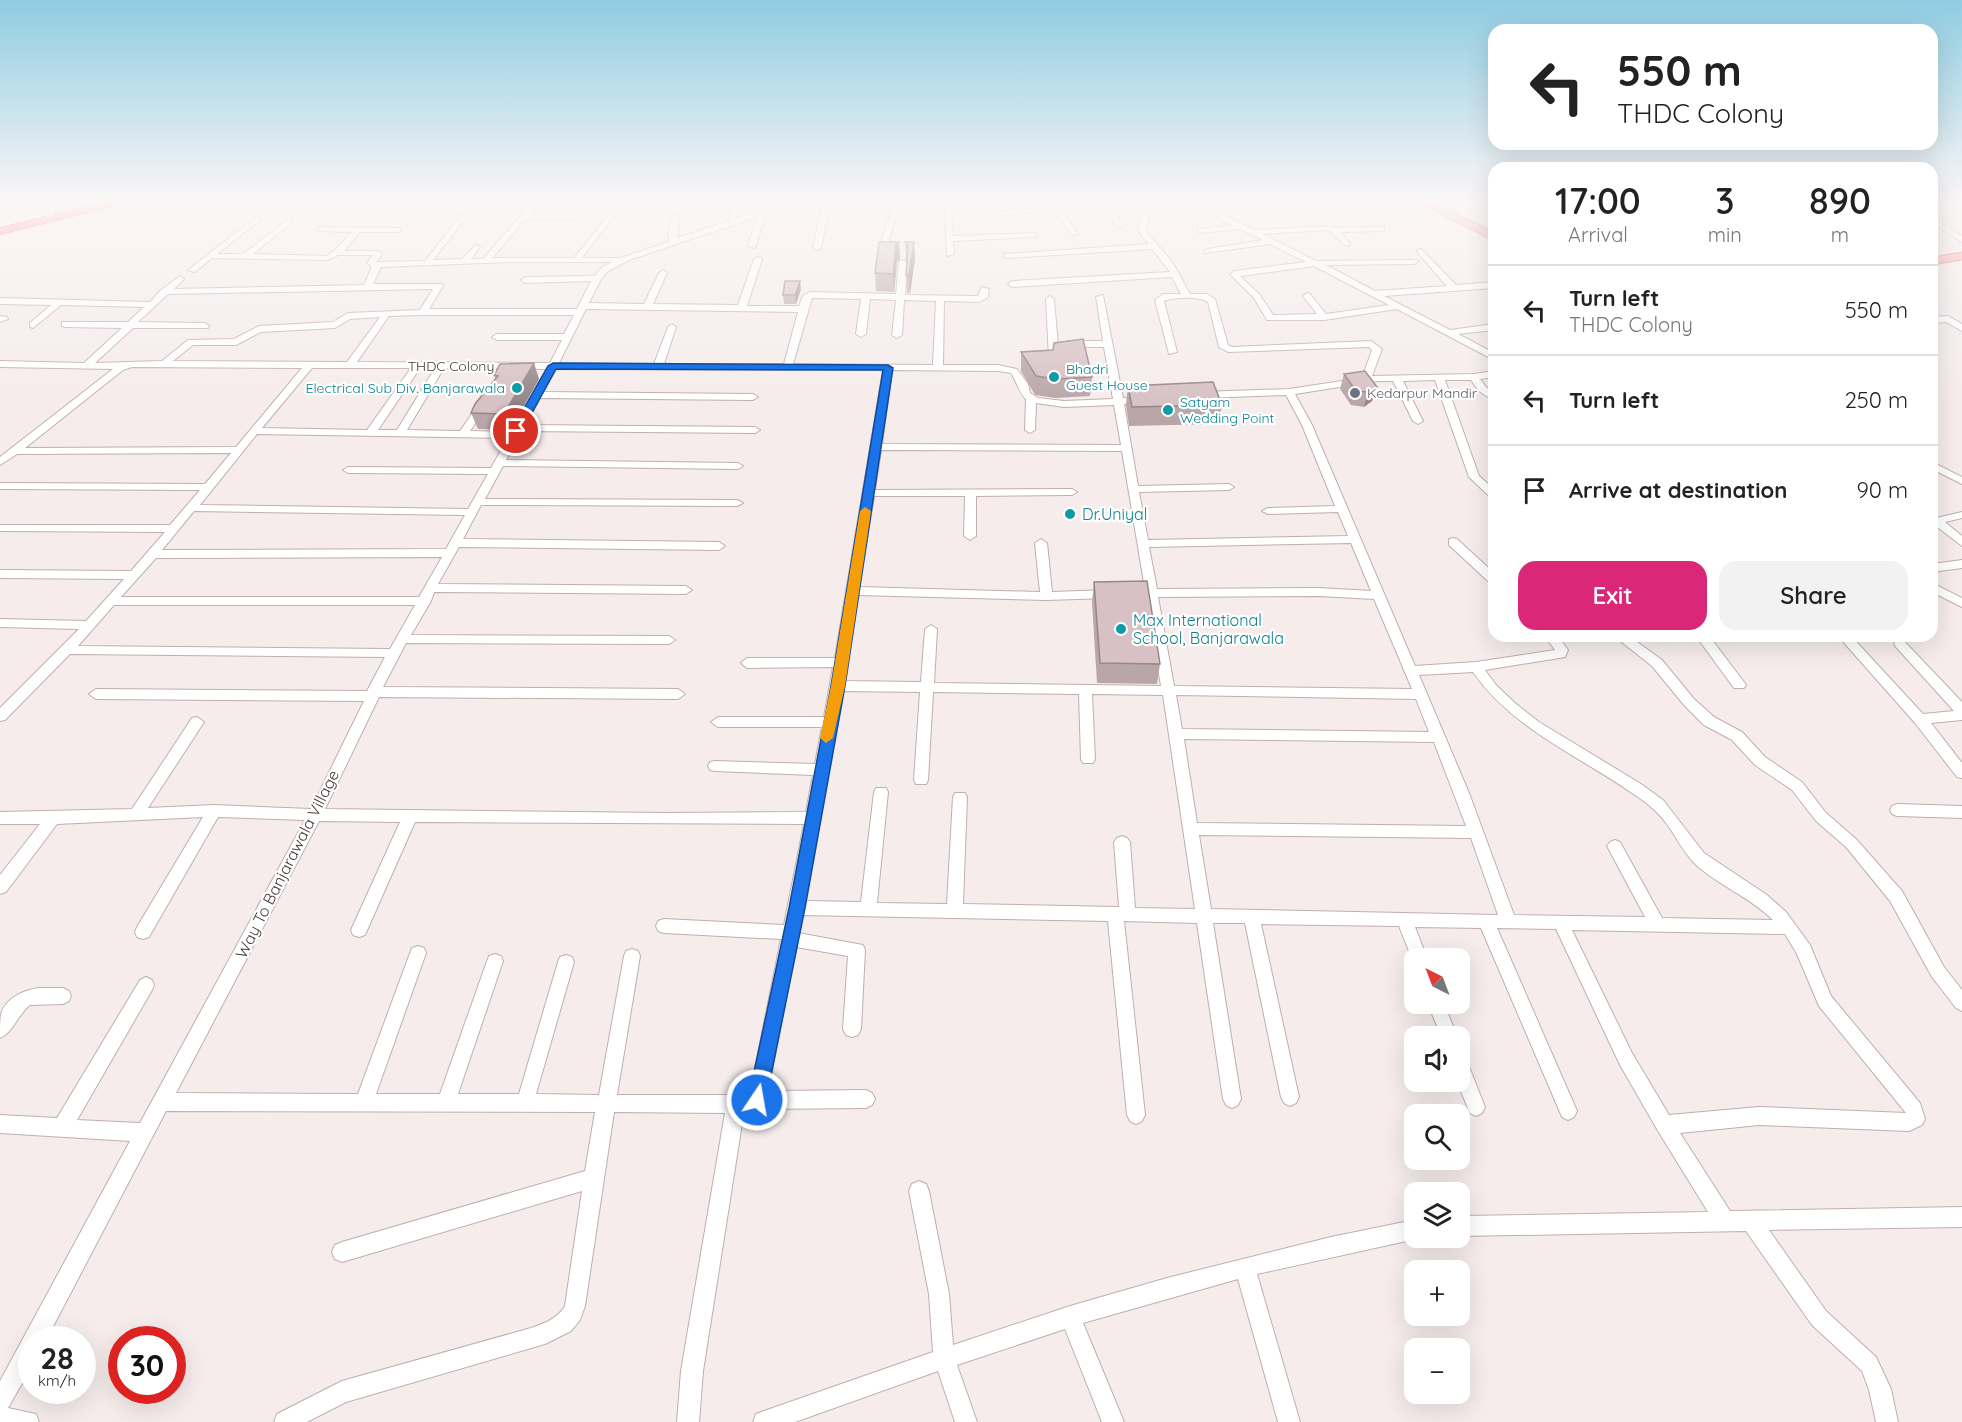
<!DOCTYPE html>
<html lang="en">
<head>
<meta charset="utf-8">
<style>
  :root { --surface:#fff; --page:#f2f2f2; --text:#222; --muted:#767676; --line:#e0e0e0; --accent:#db2777 }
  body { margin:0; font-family:Quicksand,sans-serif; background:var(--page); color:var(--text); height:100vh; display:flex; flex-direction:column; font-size:22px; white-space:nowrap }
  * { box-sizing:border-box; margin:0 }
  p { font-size:20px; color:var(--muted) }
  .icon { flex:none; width:33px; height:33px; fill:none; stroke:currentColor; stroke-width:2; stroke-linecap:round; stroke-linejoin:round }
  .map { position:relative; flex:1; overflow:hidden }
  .panel { position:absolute; left:1488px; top:162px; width:450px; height:480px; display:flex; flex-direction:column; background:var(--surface); border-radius:18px; box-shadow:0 6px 24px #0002 }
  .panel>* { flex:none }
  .guide { position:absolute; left:1488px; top:24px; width:450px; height:126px; border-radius:18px; box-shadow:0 6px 24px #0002; background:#fff; color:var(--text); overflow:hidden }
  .needle { width:39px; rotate:318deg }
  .controls { position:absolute; left:1404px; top:948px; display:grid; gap:12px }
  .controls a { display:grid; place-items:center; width:66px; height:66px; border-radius:12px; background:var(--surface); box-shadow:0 6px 24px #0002; font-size:30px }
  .speed { position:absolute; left:18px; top:1326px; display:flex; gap:12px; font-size:30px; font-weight:700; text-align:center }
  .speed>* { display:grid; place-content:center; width:78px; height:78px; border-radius:50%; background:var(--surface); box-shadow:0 6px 24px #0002; line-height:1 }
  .speed small { font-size:15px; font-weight:400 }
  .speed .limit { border:9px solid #d22; background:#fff; color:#111 }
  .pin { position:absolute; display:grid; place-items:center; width:51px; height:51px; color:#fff; margin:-26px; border:3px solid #fff; border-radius:50%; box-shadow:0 2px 6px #0007 }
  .me { position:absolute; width:66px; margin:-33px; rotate:12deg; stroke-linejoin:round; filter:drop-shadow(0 0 4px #0008) }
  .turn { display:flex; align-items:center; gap:21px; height:126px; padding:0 30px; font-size:27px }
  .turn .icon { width:78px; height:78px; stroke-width:2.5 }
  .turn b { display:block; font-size:42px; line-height:51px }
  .eta { display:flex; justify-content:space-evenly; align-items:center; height:102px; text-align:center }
  .eta b { font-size:36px; font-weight:600; line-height:42px }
  .action { display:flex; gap:12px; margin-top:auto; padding:12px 30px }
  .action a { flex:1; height:69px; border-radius:18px; background:var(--accent); color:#fff; font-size:24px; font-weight:600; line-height:69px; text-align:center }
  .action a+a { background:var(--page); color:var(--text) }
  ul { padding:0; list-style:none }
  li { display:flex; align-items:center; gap:18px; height:90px; padding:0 30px; border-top:2px solid var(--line) }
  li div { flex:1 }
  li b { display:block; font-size:22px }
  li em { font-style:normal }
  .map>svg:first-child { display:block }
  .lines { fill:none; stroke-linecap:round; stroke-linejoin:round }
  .minor-casing { stroke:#c1aeaf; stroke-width:2 }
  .major-casing { stroke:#e46c71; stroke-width:3 }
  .highway-casing { stroke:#dd3e50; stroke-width:2 }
  .minor { fill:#fff; fill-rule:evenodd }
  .major { fill:#fd9da0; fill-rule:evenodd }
  .highway { fill:#fc707a; fill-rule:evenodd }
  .wall { fill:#b9a6a9 }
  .shaded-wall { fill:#968789 }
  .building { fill:#d7c1c4; stroke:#968789; stroke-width:1.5 }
  .route { fill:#1a73e8; stroke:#114b97; stroke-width:1.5 }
  .slow { fill:#f59e0b }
  .culture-dot { fill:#0f9aa8; stroke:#fff; stroke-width:2 }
  .worship-dot { fill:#6b7280; stroke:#fff; stroke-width:2 }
  .labels { text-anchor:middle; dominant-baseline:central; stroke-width:4.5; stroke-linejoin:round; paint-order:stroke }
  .far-street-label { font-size:14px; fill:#4a393b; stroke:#fff }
  .far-culture-label { font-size:14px; fill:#0d838f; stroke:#fff; text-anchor:start }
  .far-worship-label { font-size:14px; fill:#5b616d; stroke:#fff; text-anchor:start }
  .culture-label { font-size:16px; fill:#0d838f; stroke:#fff; text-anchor:start }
  .street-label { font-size:16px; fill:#4a393b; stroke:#fff }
</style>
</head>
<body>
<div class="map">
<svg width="1962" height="1422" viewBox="0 0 1962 1422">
  <rect width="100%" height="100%" fill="#f6ecec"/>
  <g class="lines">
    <defs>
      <g id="minor">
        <polygon points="57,203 66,203 55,212 52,222 46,222 47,211"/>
        <path d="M389 203H397L395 207 530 208 534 210 530 215H573L577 217 573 219H526L492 258H574L611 212 615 214 582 258H621L670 241 668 234 673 214 680 216 677 238 729 221 730 203H738L737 218 782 203H795L766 214 755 248 748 246 757 217 629 260 607 272 601 279 589 303 644 304 659 273 663 270 667 273 653 304 738 305 754 259 758 257 762 259 747 306H799L803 296 810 292 896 294 899 262 903 260 907 262 905 295 978 296 982 287 989 289 988 297 979 302 944 301 943 365H998L1017 369 1028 384 1030 393 1038 398 1064 401 1113 399 1104 347H1068L1063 344 1068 341H1103L1096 297 1103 295 1123 398 1143 397 1148 400 1143 403 1124 404 1138 486 1229 484 1234 487 1229 490 1139 492 1148 540 1348 536 1338 512 1268 514 1262 511 1268 508 1335 506 1302 425 1286 395 1201 398 1196 395 1201 392 1289 389 1362 378 1372 350 1369 347 1228 352 1219 347 1208 302C1198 296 1175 297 1164 301L1177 352 1169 354 1155 300 1163 294H1181L1172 277 1012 287 1008 284 1012 281 1170 272 1152 249 1007 258 1003 256 1004 254 1149 244 1138 231 1141 218 1132 203H1140L1149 218 1146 231 1173 263 1190 294H1207L1215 299 1228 345 1232 347 1371 341 1382 349 1372 376 1474 374 1494 371V377L1480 379 1486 387 1494 393V401L1479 391 1471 380H1445L1479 476 1494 489V498L1490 497 1469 477 1435 380 1403 381 1423 421 1418 424 1413 421 1393 381H1378L1295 394 1312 425 1415 666 1476 662 1555 650 1545 636H1558L1568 650 1565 657 1485 670 1496 685 1516 704 1539 722 1641 784 1663 800 1704 853 1767 895 1786 912 1810 945 1831 996 1920 1103 1925 1119 1922 1125 1909 1131 1759 1125 1680 1133 1730 1211 1962 1207V1227L1769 1230 1826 1311 1876 1357 1891 1389 1898 1422H1876L1869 1390 1862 1371 1812 1325 1746 1231 1460 1236V1216L1708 1212 1658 1131 1620 1065 1556 929 1497 928 1577 1111 1574 1117 1568 1120 1562 1117 1481 928 1415 927 1427 958H1414V964L1399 926 1261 924 1299 1097 1296 1103 1290 1106 1284 1103 1281 1097 1245 923H1213L1241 1099 1238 1105 1232 1108 1226 1105 1223 1099 1197 923 1124 921 1145 1115 1142 1121 1136 1124 1130 1121 1127 1115 1108 921 802 915 798 933 863 945 865 950 861 1029 858 1035 852 1037 846 1035 843 1029 848 956 796 947 768 1091 866 1090 872 1093 875 1099 872 1105 866 1108 757 1109 744 1111 703 1371 699 1422H677L681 1371 725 1113 614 1112 585 1306 580 1320 571 1331 545 1344 346 1402 307 1422H274L277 1414 342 1381 531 1328C545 1323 557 1319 565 1306L582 1191 342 1262 335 1259 332 1252 335 1245 342 1242 585 1171 595 1112 166 1111 46 1340H32V1366L8 1408 36 1414 39 1422H0V1381L130 1141 0 1133V1115L57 1118 140 980 146 977 152 980 154 985 152 990 77 1120 140 1123 305 820 218 817 149 937 143 939 137 937 135 932 137 927 203 817 57 824 6 892 0 894V875L40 824H0V812L132 809 192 718 197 717 204 722 148 808 214 805 311 809 364 701 96 699 89 694 96 689 367 691 385 657 70 654 5 720 0 721V708L79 629 0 627V619L86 621 124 579 0 578V570L131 571 165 532 0 531V525H170L200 490 0 489V483L205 484 231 453 17 454 0 465V457L113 369 0 367V361L84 363 122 328 65 327 62 326V322H128L144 307 61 305 33 328 30 327V323L51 305 0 304V298L150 302 161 290 180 276 184 279 174 289 364 285 372 267 367 263 373 255H338L327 260 212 258 195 272 188 270 256 217H259V221L217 254H243L288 219 292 221 291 223 253 254 326 256 334 251 352 232 318 231 317 229 321 227 397 228H400V232H360L344 251H379L382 255 376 262 425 261 464 212 390 211 386 209ZM471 212H524L483 259H471L480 247 476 245 462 259 433 260ZM512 262H612L601 268 595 276 525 277 521 280 525 283 591 281 577 309H429L443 286 442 284H373L381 267ZM433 289 420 310 348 313 333 322 259 326 234 339 188 340 162 361 95 363 133 328H208L209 326 205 323 138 322 168 294ZM812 298 861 299 856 334 861 337 866 334 870 299 896 300 892 335 897 338 902 335 904 300 936 301 933 365 793 364ZM586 309 798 312 784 364H664L676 327 672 324 668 327 654 364 559 363ZM423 315H574L564 334H497L492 337 497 340H562L550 363 357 362 389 316ZM380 317 347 362 173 361 193 345H236L261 332 335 328 350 319ZM132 367 302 368 236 447 25 448 123 370ZM312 368H411L367 430 262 428ZM420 368H435L397 430H378ZM444 368 547 369 511 432 470 431 489 403 484 400 481 401 460 431 407 430ZM556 369 883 370 835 658H747L741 663 747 668 833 667 824 717H718L711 722 718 727H822L815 764 715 761 710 762 708 766 710 770 715 771 813 775 806 812 665 813 325 809 379 697 678 699 685 694 678 689 383 687 406 643 669 644 675 640 669 636 411 635 431 601 434 592 686 594 692 590 686 586 438 584 459 547 719 550 725 546 719 542 463 539 481 505 737 506 743 503 737 500 485 499 503 466 738 469 743 466 738 463 506 460 522 431 755 433 760 430 755 427 525 425 540 398 753 400 758 397 753 394 543 392ZM892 370 998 371 1011 373C1016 380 1020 395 1026 399L1025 430 1030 433 1035 430 1036 403 1064 407 1114 405 1121 445 882 444ZM257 434 508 438 491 468 348 467 343 470 348 473 488 474 468 509 200 505ZM881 450 1122 451 1145 589 1139 590 1137 593 1139 596 1146 597 1161 686 934 683 937 629 931 625 925 629 921 682 844 681 858 595 1046 600 1109 598 1115 594 1109 590 1052 592 1047 543 1041 539 1035 543 1040 592 859 587 874 496H965L964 536 970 540 976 536V496L1072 495 1077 492 1072 489 875 490ZM194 511 465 515 446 549 162 550ZM1351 543 1371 591 1319 588 1157 589 1149 547ZM442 557 419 597H121L156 558ZM1319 596 1374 599 1412 689 1174 686 1158 597ZM114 605H415L390 649 78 646ZM1473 672C1513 729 1576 754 1632 793 1644 801 1657 810 1666 823 1676 836 1683 852 1695 864 1719 886 1750 897 1773 920L1662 918 1620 842 1615 840 1610 842 1607 846 1645 917 1514 915 1469 793 1419 675ZM842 691 920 692 914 780 916 784H926L928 780 933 692 1079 694 1081 759 1083 763H1093L1095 759 1092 694 1163 695 1195 909 1135 908 1130 842 1127 838 1122 836 1117 838 1114 842 1119 907 963 904 967 797 965 793H955L953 797 947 904 877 903 888 792 886 788H876L874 792 861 902 804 901ZM1176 695 1416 699 1429 732 1182 729ZM1184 739 1434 742 1466 826 1197 823ZM319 821 400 822 351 930 353 935 359 937 365 935 415 822 804 824 784 925 664 919 658 921 656 926 658 931 664 933 781 939 750 1093 736 1095H617L640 956 638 951 632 949 626 951 624 956 599 1095 536 1094 574 962 572 957 566 955 560 957 558 962 519 1094H458L503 961 501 956 495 954 489 956 487 961 440 1094H376L426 953 424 948 418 946 412 948 410 953 358 1094 176 1093ZM1199 835 1471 838 1498 915 1211 909ZM1572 930 1785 934 1797 954 1819 1006 1906 1113 1759 1107 1669 1115 1632 1053Z"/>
        <polygon points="822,203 830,203 821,248 817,250 813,248"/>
        <polygon points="893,203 901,203 885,251 878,253"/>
        <polygon points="945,203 957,203 952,206 953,236 1034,233 1038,235 1034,237 953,241 954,254 947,256"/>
        <polygon points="1088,203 1122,203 1110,206 1125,226 1118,228 1103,207 1061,210 1078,233 1074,235 1071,235 1054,211 1004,215 1000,213 1004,211"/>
        <path d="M1190 203H1201L1209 208 1233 203H1252L1216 211 1254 230 1330 226 1336 228 1384 227V231H1381L1341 232 1350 244 1346 246 1329 230 1263 234 1316 261 1417 260 1418 262 1414 264 1326 265 1375 291 1447 286 1418 253 1417 251 1421 249 1456 285 1494 282V288L1384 296 1450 330 1494 324V330L1458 334 1494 353V360L1397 309 1324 320H1267L1254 298 1230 274 1234 271 1306 262 1270 244 1205 253 1204 251 1208 249 1263 240 1240 229 1198 233V229H1201L1232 225ZM1314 266 1389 305 1326 314 1310 294 1307 293 1303 296 1317 314 1273 315 1260 295 1240 276Z"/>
        <polygon points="1932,218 1962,236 1962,242 1932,223"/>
        <polygon points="1050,296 1054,299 1059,358 1054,361 1049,358 1046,299"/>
        <polygon points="0,316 7,317 8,319 0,322"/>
        <polygon points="1932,317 1948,316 1962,324 1962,331 1946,322 1932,323"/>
        <polygon points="1932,462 1962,477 1962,484 1932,469"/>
        <polygon points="1962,512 1962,518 1945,522 1962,536 1962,546 1932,523 1932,519"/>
        <polygon points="1453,538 1457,539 1494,573 1494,584 1490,583 1449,545 1449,539"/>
        <polygon points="1962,560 1962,568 1932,572 1932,564"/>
        <polygon points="1932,583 1962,598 1962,607 1932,592"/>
        <polygon points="1614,636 1629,636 1662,660 1694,699 1714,717 1742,732 1765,757 1802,782 1826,813 1856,839 1902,891 1944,967 1962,990 1962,1011 1956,1008 1932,977 1890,901 1846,847 1816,821 1792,790 1755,765 1732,740 1704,725 1684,705 1652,666"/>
        <polygon points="1696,636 1709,636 1744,682 1746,685 1744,688 1734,688"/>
        <polygon points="1838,636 1851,636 1923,714 1954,711 1896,647 1894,644 1896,641 1904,641 1962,702 1962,720 1931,723 1962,763 1962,778 1957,777 1915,723"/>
        <polygon points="1897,804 1962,806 1962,818 1897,816 1892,814 1890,810 1892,806"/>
        <path d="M39 988H63L69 991 71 996 69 1001 63 1004 30 1005C18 1014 13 1033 0 1038 0 1031 0 1020 1 1014 6 998 23 990 39 988Z"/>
        <polygon points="1428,1004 1444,1004 1457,1036 1441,1036"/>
        <polygon points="1460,1057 1466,1059 1485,1107 1482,1113 1476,1116 1470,1113 1457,1082 1460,1082"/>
        <polygon points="919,1181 926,1184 929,1191 949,1294 953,1345 1070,1306 1167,1278 1331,1237 1414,1220 1414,1238 1420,1238 1257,1274 1300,1422 1278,1422 1238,1279 1083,1323 1124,1422 1102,1422 1065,1329 957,1365 977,1422 955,1422 938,1371 795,1422 753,1422 756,1414 764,1411 933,1352 929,1294 909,1191 912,1184"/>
      </g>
      <g id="major">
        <polygon points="1421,203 1433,203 1494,233 1494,240"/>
        <polygon points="1962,253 1962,259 1932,264 1932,258"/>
      </g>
      <polygon id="highway" points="104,203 124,203 0,234 0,228"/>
    </defs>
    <use href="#minor" class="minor-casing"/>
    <use href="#major" class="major-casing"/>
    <use href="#highway" class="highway-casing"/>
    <use href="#minor" class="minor"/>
    <use href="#major" class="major"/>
    <use href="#highway" class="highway"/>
  </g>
  <g class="wall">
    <polygon points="899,242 900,259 897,262 894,292 876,291 875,273"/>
    <polygon points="905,242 914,242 915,259 910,293 907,293 906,275 907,260 906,259"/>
    <polygon points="801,289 796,304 784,304 783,295"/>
    <polygon points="1021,352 1092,377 1090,396 1055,398 1035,395 1021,371"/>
    <polygon points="1344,374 1377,387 1372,401 1364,407 1351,405 1340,389"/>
    <polygon points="494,375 539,379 510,430 478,429 471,413 495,379"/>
    <polygon points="1128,386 1222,405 1218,424 1129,426 1126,405"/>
    <polygon points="1094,582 1160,664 1157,684 1097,683 1092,602"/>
  </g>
  <g class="shaded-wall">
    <polygon points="899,242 900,259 897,262 894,292 893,274 896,244"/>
    <polygon points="914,242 915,259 910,293 909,275"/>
    <polygon points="800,281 801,289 796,304 795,295"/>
    <polygon points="534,363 539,379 510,430 504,414"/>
    <polygon points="1377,387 1372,401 1364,407 1368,392"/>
  </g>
  <g class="building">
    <polygon points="879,242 899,242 896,244 893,274 875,273"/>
    <polygon points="905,242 914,242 909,275 906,275 908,245"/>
    <polygon points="785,281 800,281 795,295 783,295"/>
    <polygon points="1083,339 1092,377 1056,379 1036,376 1021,352 1053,350 1054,343"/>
    <polygon points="534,363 504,414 471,413 475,404 498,376 494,375 500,364"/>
    <polygon points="1365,371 1377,387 1368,392 1356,391 1344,374"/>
    <polygon points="1213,382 1222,405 1132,407 1128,386"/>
    <polygon points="1147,581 1160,664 1100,663 1094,582"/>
  </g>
  <linearGradient id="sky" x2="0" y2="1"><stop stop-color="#8fcce2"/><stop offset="0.5" stop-color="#fbf6f6"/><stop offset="1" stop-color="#fbf6f6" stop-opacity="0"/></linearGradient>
  <rect width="1962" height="402" fill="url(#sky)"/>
  <polygon class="route" points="553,363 888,365 893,368 845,686 805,908 766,1100 763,1106 757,1109 750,1106 748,1100 789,908 831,686 883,370 556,369 522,431 513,433 511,431 548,366"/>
  <polygon class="slow" points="865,507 871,511 845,686 833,738 826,743 820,738 831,686 860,511"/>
  <g class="culture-dot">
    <circle cx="1054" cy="377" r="6"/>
    <circle cx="517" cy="388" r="6"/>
    <circle cx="1168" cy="410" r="6"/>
    <circle cx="1070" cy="514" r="6"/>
    <circle cx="1121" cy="629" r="6"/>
  </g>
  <circle class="worship-dot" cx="1355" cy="393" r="6"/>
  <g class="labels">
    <g class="far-street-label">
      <text x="451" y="366">THDC Colony</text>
    </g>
    <g class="far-culture-label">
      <text x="1066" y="369">Bhadri<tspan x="1066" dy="16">Guest House</tspan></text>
      <text x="505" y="388" text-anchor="end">Electrical Sub Div. Banjarawala</text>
      <text x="1180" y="402">Satyam<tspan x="1180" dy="16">Wedding Point</tspan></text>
    </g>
    <g class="far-worship-label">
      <text x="1367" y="393">Kedarpur Mandir</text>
    </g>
    <g class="culture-label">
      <text x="1082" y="514">Dr.Uniyal</text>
      <text x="1133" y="620">Max International<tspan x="1133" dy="18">School, Banjarawala</tspan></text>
    </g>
    <g class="street-label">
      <text transform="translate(287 864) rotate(-63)">Way To Banjarawala Village</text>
    </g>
  </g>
</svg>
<div class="controls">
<a><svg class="needle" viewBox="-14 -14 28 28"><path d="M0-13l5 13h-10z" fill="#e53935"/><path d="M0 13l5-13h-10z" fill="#767676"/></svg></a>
<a><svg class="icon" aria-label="sound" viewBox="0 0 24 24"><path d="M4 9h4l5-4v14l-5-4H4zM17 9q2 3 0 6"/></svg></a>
<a><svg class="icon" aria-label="search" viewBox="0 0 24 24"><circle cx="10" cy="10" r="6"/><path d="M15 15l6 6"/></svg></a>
<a><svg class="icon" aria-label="layers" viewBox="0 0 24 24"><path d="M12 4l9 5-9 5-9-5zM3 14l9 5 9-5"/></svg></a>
<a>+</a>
<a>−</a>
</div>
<div class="speed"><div>28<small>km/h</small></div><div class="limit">30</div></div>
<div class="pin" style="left:516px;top:431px;background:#d93025"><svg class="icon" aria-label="arrive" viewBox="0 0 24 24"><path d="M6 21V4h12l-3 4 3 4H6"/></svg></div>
<svg class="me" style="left:757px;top:1100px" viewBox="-20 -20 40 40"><circle r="17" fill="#1a73e8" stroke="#fff" stroke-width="3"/><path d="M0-11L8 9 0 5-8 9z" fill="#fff"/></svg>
<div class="guide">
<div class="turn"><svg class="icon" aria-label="left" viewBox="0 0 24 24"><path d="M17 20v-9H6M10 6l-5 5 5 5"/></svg><div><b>550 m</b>THDC Colony</div></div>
</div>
<section class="panel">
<div class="eta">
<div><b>17:00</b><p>Arrival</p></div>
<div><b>3</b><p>min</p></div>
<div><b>890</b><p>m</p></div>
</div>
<ul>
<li><svg class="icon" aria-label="left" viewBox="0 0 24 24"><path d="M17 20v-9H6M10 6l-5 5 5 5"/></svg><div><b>Turn left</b><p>THDC Colony</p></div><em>550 m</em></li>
<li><svg class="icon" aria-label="left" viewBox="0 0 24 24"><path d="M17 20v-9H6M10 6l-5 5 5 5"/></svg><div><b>Turn left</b></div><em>250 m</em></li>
<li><svg class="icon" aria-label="arrive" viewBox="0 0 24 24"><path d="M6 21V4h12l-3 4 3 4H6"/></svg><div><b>Arrive at destination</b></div><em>90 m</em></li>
</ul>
<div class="action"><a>Exit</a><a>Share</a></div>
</section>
</div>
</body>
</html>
